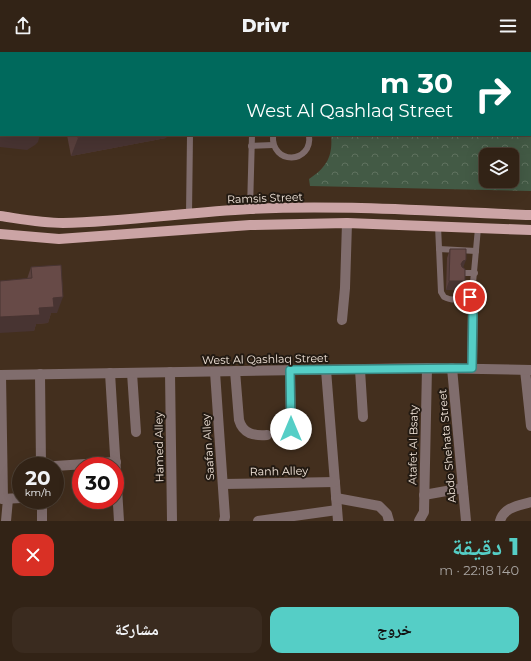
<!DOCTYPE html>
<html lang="ar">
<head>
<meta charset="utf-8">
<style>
  :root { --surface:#322316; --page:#3a2b1f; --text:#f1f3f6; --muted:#a8a4a1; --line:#4d4035; --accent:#55cec6 }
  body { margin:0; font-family:Montserrat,"Noto Naskh Arabic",sans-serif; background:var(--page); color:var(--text); direction:rtl; height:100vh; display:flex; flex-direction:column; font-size:15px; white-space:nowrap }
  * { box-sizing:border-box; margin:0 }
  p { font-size:13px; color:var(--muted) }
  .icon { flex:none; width:22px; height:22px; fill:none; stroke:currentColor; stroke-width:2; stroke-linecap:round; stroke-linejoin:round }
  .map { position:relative; height:469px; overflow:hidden; direction:ltr }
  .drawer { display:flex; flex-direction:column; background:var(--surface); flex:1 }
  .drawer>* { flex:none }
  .guide { position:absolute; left:0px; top:0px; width:531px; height:84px; box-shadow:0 4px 16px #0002,0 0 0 1px var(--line); direction:rtl; background:#00695c; color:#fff; overflow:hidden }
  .buttons { position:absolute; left:479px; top:96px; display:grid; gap:8px }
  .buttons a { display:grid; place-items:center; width:40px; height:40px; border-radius:8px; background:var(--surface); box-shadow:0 4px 16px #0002,0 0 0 1px var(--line); font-size:20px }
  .speed { position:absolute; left:12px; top:405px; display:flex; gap:8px; font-size:20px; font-weight:700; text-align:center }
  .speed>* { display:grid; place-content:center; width:52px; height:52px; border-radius:50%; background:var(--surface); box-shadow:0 4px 16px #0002,0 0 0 1px var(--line); line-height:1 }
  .speed small { font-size:10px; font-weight:400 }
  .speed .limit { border:6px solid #d22; background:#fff; color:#111 }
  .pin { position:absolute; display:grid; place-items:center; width:34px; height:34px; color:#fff; margin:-17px; border:2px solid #fff; border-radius:50%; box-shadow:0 1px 4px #0007 }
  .me { position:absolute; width:44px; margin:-22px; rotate:0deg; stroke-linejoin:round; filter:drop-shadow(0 0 3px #0008) }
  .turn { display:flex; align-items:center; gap:14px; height:84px; padding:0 12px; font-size:18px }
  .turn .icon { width:52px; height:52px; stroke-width:2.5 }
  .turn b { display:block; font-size:28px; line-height:34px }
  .round { display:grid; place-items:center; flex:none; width:42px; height:42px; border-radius:12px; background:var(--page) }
  .summary { display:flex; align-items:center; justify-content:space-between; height:68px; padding:0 12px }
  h1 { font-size:24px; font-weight:800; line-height:30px; color:var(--accent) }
  .button { display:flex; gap:8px; margin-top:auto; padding:8px 12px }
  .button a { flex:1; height:46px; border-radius:12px; background:var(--accent); color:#111; font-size:16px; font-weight:800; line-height:46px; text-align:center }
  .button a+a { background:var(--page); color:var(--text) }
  header { display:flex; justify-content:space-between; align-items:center; height:52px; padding:0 12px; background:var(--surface); font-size:18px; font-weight:800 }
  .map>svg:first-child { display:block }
  .forest { fill:url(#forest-crowns); fill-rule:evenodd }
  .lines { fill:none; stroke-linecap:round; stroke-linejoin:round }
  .lane { stroke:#806d6d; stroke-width:6 }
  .street { stroke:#806d6d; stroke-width:10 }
  .primary { stroke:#cba4a5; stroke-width:10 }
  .wall { fill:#59403d }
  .shaded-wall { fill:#483432 }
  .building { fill:#674a47; stroke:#483432 }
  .route-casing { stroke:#378681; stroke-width:10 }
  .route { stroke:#55cec6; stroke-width:7 }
  .labels { text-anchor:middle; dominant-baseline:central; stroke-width:4; stroke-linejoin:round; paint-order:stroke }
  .street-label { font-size:11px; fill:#f6e9de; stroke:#231a12 }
</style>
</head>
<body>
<header><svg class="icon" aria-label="menu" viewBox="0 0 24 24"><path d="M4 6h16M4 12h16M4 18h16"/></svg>Drivr<svg class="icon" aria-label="share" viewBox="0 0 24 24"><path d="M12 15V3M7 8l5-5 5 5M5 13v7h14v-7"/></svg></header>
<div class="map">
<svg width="531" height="469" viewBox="0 0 531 469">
  <defs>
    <pattern id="forest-crowns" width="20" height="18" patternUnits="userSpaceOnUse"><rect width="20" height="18" fill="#435a45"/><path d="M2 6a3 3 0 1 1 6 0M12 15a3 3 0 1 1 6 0" fill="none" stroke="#5f725f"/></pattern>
  </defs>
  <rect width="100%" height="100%" fill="#432f1e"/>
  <path class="forest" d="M358 0H531V139L310 134 309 127C327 115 333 104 331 83H530V1H356ZM486 103H512V129H486Z"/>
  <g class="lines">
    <g class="lane">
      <polyline points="277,0 278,1"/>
      <polyline points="243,1 248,0"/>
      <polyline points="260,1 261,0"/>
      <path d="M273 83C271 114 313 112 309 83"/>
      <polyline points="251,94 273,93"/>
      <polyline points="250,157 252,83"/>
      <polyline points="189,162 190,83"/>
      <path d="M438 174 441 240 444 245C451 249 466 249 472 242L478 176"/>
      <polyline points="439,197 476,199"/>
      <polyline points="462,221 475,221"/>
    </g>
    <g class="street">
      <polyline points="470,245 473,254 472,316"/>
      <polyline points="342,268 345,236 347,171"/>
      <polyline points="452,316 466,469"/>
      <polyline points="290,318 291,377"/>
      <polyline points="326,318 338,469"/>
      <polyline points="360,318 363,365"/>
      <polyline points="525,318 531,374"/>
      <path d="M235 319 239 368C243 382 254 384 267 383"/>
      <polyline points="170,320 172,469"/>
      <polyline points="215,320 225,465 224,469"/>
      <polyline points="110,321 119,469"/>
      <polyline points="132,321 136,380"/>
      <polyline points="40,322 41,414"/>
      <polyline points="0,323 427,316 531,318"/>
      <polyline points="1,323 3,447"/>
      <polyline points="55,414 116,410"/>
      <polyline points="223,432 335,430"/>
      <polyline points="424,443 463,436"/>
      <polyline points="336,446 379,454 387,462 389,469"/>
      <polyline points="2,447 21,446"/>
      <polyline points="42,448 42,469"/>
      <polyline points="6,469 8,447"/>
      <polyline points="258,469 337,458"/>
      <polyline points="419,469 424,460 427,316"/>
      <path d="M500 469C504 455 518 454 531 450"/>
    </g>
    <g class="primary">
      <path d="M0 164C21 167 42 171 63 171 126 170 188 160 250 157 342 152 439 160 531 163"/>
      <polyline points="0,182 59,187 250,173 347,171 531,178"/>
    </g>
  </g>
  <g class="wall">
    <polygon points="51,0 227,0 222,1 51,1"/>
    <polygon points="67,83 167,83 166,86 71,104"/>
    <polygon points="450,197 463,215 465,229 462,238 446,238 447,206"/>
    <polygon points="31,215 57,261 51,261 48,271 36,272 34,279 27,227"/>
  </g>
  <g class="shaded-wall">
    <polygon points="159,0 227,0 222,1 158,1"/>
    <polygon points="0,72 1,72 1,83 40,83 38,90 35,93 27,98 0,95"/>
    <polygon points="92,83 167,83 166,86 71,104 78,86"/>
    <polygon points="466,208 463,216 461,212 463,209"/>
    <polygon points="449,229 465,229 462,238 446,238"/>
    <polygon points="63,245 57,261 51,261 48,271 36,272 34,279 0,281 0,265 39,256 53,246"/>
  </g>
  <g class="building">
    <polygon points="0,0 33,0 34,1 1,1 1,72 0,72"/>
    <rect x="61" y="0" width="98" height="1"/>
    <polygon points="78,83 92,83 78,86"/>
    <polygon points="450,197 466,197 466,208 463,209 461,212 462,215 465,217 465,229 449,229"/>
    <polygon points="61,213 63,245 53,246 54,255 39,256 40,263 0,265 0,229 32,226 31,215"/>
  </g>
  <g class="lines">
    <defs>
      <polyline id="route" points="291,377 290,318 472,316 473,254 470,245"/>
    </defs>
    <use href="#route" class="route-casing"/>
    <use href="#route" class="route"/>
  </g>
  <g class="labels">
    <g class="street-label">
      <text transform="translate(265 146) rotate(-2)">Ramsis Street</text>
      <text transform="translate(265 307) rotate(-1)">West Al Qashlaq Street</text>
      <text transform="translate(413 393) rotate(-89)">Atafet Al Bsaty</text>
      <text transform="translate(447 394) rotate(-95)">Abdo Shehata Street</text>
      <text transform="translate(159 395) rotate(-91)">Hamed Alley</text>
      <text transform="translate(208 395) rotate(-94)">Saafan Alley</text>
      <text transform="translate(279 419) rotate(-1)">Ranh Alley</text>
    </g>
  </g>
</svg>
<div class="buttons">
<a><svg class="icon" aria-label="layers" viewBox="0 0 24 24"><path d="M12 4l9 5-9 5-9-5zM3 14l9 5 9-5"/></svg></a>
</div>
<div class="speed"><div>20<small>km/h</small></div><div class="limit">30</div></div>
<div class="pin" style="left:470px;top:245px;background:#d93025"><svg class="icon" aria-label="arrive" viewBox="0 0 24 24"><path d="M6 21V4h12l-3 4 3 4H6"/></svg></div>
<svg class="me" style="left:291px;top:377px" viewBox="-20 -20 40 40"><circle r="19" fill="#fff"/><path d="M0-13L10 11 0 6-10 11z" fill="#55cec6"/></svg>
<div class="guide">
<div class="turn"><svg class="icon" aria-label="right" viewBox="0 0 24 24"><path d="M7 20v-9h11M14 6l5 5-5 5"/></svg><div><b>30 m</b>West Al Qashlaq Street</div></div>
</div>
</div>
<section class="drawer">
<div class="summary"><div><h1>1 دقيقة</h1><p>140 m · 22:18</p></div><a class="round" style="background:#d93025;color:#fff"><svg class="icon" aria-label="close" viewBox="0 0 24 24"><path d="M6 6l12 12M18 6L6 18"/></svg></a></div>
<div class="button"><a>خروج</a><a>مشاركة</a></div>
</section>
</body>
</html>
